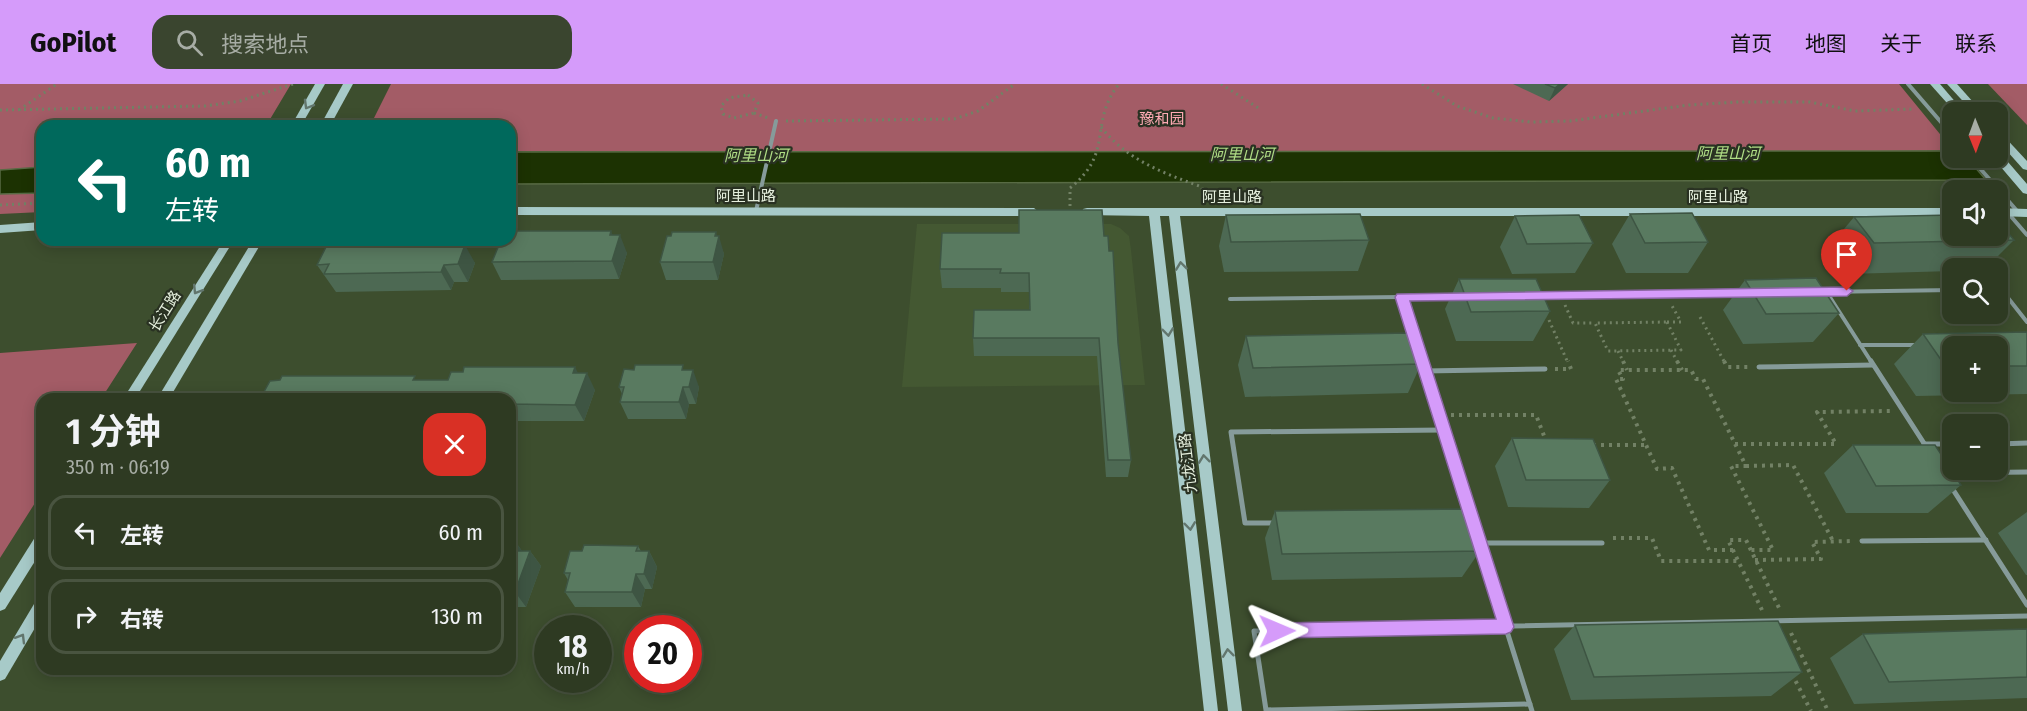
<!DOCTYPE html>
<html lang="zh">
<head>
<meta charset="utf-8">
<style>
  :root { --surface:#2e3a22; --page:#3a452f; --text:#f1f3f6; --muted:#a7ada5; --line:#495440; --accent:#d59bfa }
  body { margin:0; font-family:"Fira Sans Condensed","Noto Sans SC",sans-serif; background:var(--page); color:var(--text); height:100vh; display:flex; flex-direction:column; font-size:22px; white-space:nowrap }
  * { box-sizing:border-box; margin:0 }
  p { font-size:20px; color:var(--muted) }
  .icon { flex:none; width:33px; height:33px; fill:none; stroke:currentColor; stroke-width:2; stroke-linecap:round; stroke-linejoin:round }
  .map { position:relative; flex:1; overflow:hidden }
  .panel { position:absolute; left:36px; top:309px; width:480px; height:282px; display:flex; flex-direction:column; background:var(--surface); border-radius:18px; box-shadow:0 3px 15px #0003,0 0 0 2px var(--line) }
  .panel>* { flex:none }
  .guide { position:absolute; left:36px; top:36px; width:480px; height:126px; border-radius:18px; box-shadow:0 3px 15px #0003,0 0 0 2px var(--line); background:#00695c; color:#fff; overflow:hidden }
  .needle { width:39px; rotate:179deg }
  .tools { position:absolute; left:1942px; top:18px; display:grid; gap:12px }
  .tools a { display:grid; place-items:center; width:66px; height:66px; border-radius:12px; background:var(--surface); box-shadow:0 3px 15px #0003,0 0 0 2px var(--line); font-size:30px }
  .speed { position:absolute; left:534px; top:531px; display:flex; gap:12px; font-size:30px; font-weight:700; text-align:center }
  .speed>* { display:grid; place-content:center; width:78px; height:78px; border-radius:50%; background:var(--surface); box-shadow:0 3px 15px #0003,0 0 0 2px var(--line); line-height:1 }
  .speed small { font-size:15px; font-weight:400 }
  .speed .limit { border:9px solid #d22; background:#fff; color:#111 }
  .pin { position:absolute; display:grid; place-items:center; width:51px; height:51px; color:#fff; margin:-62px -26px; border-radius:50% 50% 50% 0; rotate:-45deg; box-shadow:0 0 6px #0007 }
  .pin .icon { rotate:45deg }
  .me { position:absolute; width:66px; margin:-33px; rotate:89deg; stroke-linejoin:round; filter:drop-shadow(0 0 4px #0008) }
  .turn { display:flex; align-items:center; gap:21px; height:126px; padding:0 30px; font-size:27px }
  .turn .icon { width:78px; height:78px; stroke-width:2.5 }
  .turn b { display:block; font-size:42px; line-height:51px }
  .round { display:grid; place-items:center; flex:none; width:63px; height:63px; border-radius:18px; background:var(--page) }
  .headline { display:flex; align-items:center; justify-content:space-between; height:102px; padding:0 30px }
  h1 { font-size:36px; font-weight:700; line-height:45px }
  ul { padding:0; list-style:none }
  li { display:flex; align-items:center; gap:18px; height:75px; margin:0 12px 9px; padding:0 18px; border:3px solid var(--line); border-radius:18px }
  li div { flex:1 }
  li b { display:block; font-size:22px }
  li em { font-style:normal }
  header { display:flex; align-items:center; gap:36px; box-sizing:border-box; height:84px; padding:0 30px; background:var(--accent); color:#111 }
  header strong { font-size:28px }
  nav { display:flex; gap:33px; margin-inline-start:auto; font-size:21px }
  .search { width:420px; height:54px; background:var(--page); display:flex; align-items:center; gap:15px; box-sizing:border-box; padding:0 21px; border-radius:18px; color:var(--muted); font-size:22px }
  .map>svg:first-child { display:block }
  .built { fill:#445832 }
  .green { fill:#a35c66 }
  .water { fill:#1c3202; stroke:#586b44; stroke-width:1.5 }
  .lines { fill:none; stroke-linecap:round; stroke-linejoin:round }
  .path-far1 { stroke:#728165; stroke-width:3; stroke-dasharray:2 4; stroke-linecap:butt }
  .path { stroke:#728165; stroke-width:4; stroke-dasharray:3 5; stroke-linecap:butt }
  .lane-far1 { stroke:#869b9a; stroke-width:4 }
  .lane { stroke:#869b9a; stroke-width:5 }
  .secondary { fill:#a7cac8; fill-rule:evenodd }
  .wall { fill:#4d6953; fill-rule:evenodd }
  .shaded-wall { fill:#3e5543 }
  .building { fill:#597a60; stroke:#3e5543; stroke-width:1.5 }
  .oneway { stroke:#62766d }
  .route { fill:#d59bfa; stroke:#8a65a2; stroke-width:1.5 }
  .labels { text-anchor:middle; dominant-baseline:central; stroke-width:4.5; stroke-linejoin:round; paint-order:stroke }
  .park-label { font-size:15px; fill:#ffaab4; stroke:#293122 }
  .street-label { font-size:15px; fill:#e5efdd; stroke:#293122 }
  .water-label { font-size:16px; font-style:italic; fill:#afdd85; stroke:#293122 }
</style>
</head>
<body>
<header>
<strong>GoPilot</strong>
<div class="search"><svg class="icon" aria-label="search" viewBox="0 0 24 24"><circle cx="10" cy="10" r="6"/><path d="M15 15l6 6"/></svg>搜索地点</div>
<nav><a>首页</a><a>地图</a><a>关于</a><a>联系</a></nav>
</header>
<div class="map">
<svg width="2027" height="627" viewBox="0 0 2027 627">
  <rect width="100%" height="100%" fill="#3d4e2e"/>
  <polygon class="built" points="917,140 1111,140 1120,144 1129,152 1131,166 1145,301 902,303"/>
  <g class="green">
    <polygon points="0,0 291,0 266,42 42,42 42,128 0,130"/>
    <polygon points="391,0 1899,0 1953,66 1633,70 510,67 510,42 370,42"/>
    <polygon points="1988,0 2027,0 2027,41"/>
    <polygon points="137,259 101,315 42,315 42,408 0,474 0,269"/>
  </g>
  <g class="water">
    <polygon points="1953,67 1953,74 1967,74 1986,96 510,100 510,68"/>
    <polygon points="42,83 42,109 0,110 0,86"/>
  </g>
  <g class="lines">
    <g class="path-far1">
      <polyline points="1221,0 1260,25"/>
      <polyline points="1422,0 1457,22 1493,34 1531,38 1570,37 1689,21 1737,18 1810,18 1855,27 1914,25"/>
      <polygon points="748,11 758,19 754,29 734,34 723,30 721,22 729,14"/>
      <polyline points="0,26 205,22 240,17 293,0"/>
      <polyline points="19,26 57,0"/>
      <polyline points="754,29 768,34"/>
      <polyline points="786,37 954,35 978,27 1015,0"/>
      <path d="M1101 43C1127 76 1163 89 1202 103L1204 115"/>
      <polyline points="0,121 42,119"/>
      <path d="M1070 128V104C1115 68 1088 39 1119 0"/>
      <polyline points="1565,221 1573,239 1595,239"/>
      <polyline points="1700,233 1725,279"/>
      <polyline points="1549,236 1568,279"/>
      <polygon points="1667,238 1681,266 1608,267 1595,239"/>
      <polyline points="1667,238 1681,238 1671,220"/>
      <polyline points="1671,266 1678,279"/>
      <polyline points="1618,267 1624,279"/>
    </g>
    <g class="path">
      <polyline points="1623,277 1627,286"/>
      <polyline points="1677,277 1682,286"/>
      <polyline points="1724,277 1727,283 1749,283"/>
      <polyline points="1555,285 1571,285 1568,277"/>
      <polyline points="1451,331 1536,331 1546,357"/>
      <polyline points="1735,360 1836,360 1817,328 1890,327"/>
      <polyline points="1593,361 1646,361"/>
      <polyline points="1746,382 1793,381 1833,457"/>
      <polyline points="1613,454 1652,454 1661,477 1738,477"/>
      <polyline points="1733,466 1709,466 1672,384 1657,385 1616,295 1623,295 1618,286 1691,286 1696,295 1703,295 1746,382 1731,382 1773,466 1750,466"/>
      <polyline points="1755,476 1821,475 1812,458 1853,457"/>
      <polyline points="1762,526 1728,456 1746,456 1780,526"/>
      <polyline points="1791,549 1828,627"/>
      <polyline points="1792,590 1811,627"/>
    </g>
    <g class="lane-far1">
      <polyline points="1908,0 1953,52"/>
      <polyline points="1971,74 2018,128"/>
      <polyline points="756,127 776,37"/>
      <polyline points="2008,129 2027,151"/>
      <polyline points="1998,205 2001,205 2027,238"/>
      <polyline points="1826,207 1872,279"/>
      <polyline points="1821,208 1953,206"/>
      <polyline points="1539,211 1740,209"/>
      <polyline points="1230,215 1402,213"/>
      <polyline points="1860,261 1918,261"/>
      <polyline points="1423,279 1402,213 1455,212"/>
    </g>
    <g class="lane">
      <polyline points="1422,277 1532,627"/>
      <polyline points="1871,277 1927,364"/>
      <polyline points="1759,283 1873,281"/>
      <polyline points="1425,287 1545,285"/>
      <polyline points="1924,360 1953,360"/>
      <polyline points="1998,360 2027,359"/>
      <polyline points="1948,389 2027,388"/>
      <polyline points="1952,404 2027,521"/>
      <polyline points="1275,439 1245,439 1231,348 1444,346"/>
      <polyline points="1862,457 1986,456"/>
      <polyline points="1479,459 1602,459"/>
      <polyline points="1530,620 1266,626 1254,547 2027,532"/>
    </g>
    <g class="secondary">
      <polygon points="315,0 325,0 301,42 291,42"/>
      <polygon points="343,0 353,0 330,42 320,42"/>
      <polygon points="1930,0 1940,0 1964,28 1955,28"/>
      <polygon points="1947,0 1957,0 1982,28 1973,28"/>
      <polygon points="1998,48 2001,49 2027,77 2027,86 2023,85 1998,57"/>
      <polygon points="1998,70 2002,71 2027,100 2027,110 2023,109 1994,75 1993,74 1998,74"/>
      <polygon points="510,123 1034,124 1039,128 1034,132 510,131"/>
      <polygon points="1087,124 1953,124 1953,132 1180,132 1242,627 1228,627 1169,132 1160,132 1218,627 1204,627 1149,132 1083,131 1082,128 1083,125"/>
      <polygon points="1998,124 2027,125 2027,133 1998,132"/>
      <polygon points="42,138 42,146 0,149 0,141"/>
      <polygon points="224,156 234,156 135,315 123,315"/>
      <polygon points="253,156 263,156 169,315 157,315"/>
      <polygon points="42,448 42,466 5,525 0,527 0,509 37,450"/>
      <polygon points="42,513 42,532 5,595 0,597 0,577 37,515"/>
    </g>
  </g>
  <g class="wall">
    <polygon points="1513,0 1568,0 1549,17"/>
    <polygon points="1630,130 1708,158 1688,189 1626,189 1612,160"/>
    <polygon points="1226,131 1369,156 1358,187 1224,188 1219,162"/>
    <polygon points="1515,132 1593,159 1575,189 1512,190 1500,163"/>
    <polygon points="1854,133 2014,156 1986,184 1953,184 1953,187 1848,190 1829,163"/>
    <polygon points="613,151 627,169 619,195 501,196 492,178"/>
    <polygon points="717,152 724,170 718,196 666,196 660,178"/>
    <polygon points="1104,152 1118,259 1131,376 1128,393 1106,393 1097,272 974,272 973,254 1029,226 1029,208 1001,208 1001,204 942,204 940,185"/>
    <polygon points="460,161 475,179 468,198 454,198 451,206 336,208 317,181"/>
    <polygon points="1459,195 1550,227 1533,257 1456,257 1445,225"/>
    <polygon points="1745,196 1839,229 1813,258 1743,260 1723,226"/>
    <path d="M2027 248V310L1916 312 1894 280 1923 250ZM1953 262H1998V308H1953Z"/>
    <polygon points="1246,252 1421,280 1408,309 1245,313 1238,281"/>
    <polygon points="685,286 699,303 696,320 689,320 686,335 628,335 620,318 622,310 619,303"/>
    <polygon points="577,289 595,306 584,337 510,337 510,315 418,296 448,296"/>
    <polygon points="1512,354 1610,396 1589,424 1508,423 1495,382"/>
    <polygon points="1853,361 1961,401 1928,429 1846,429 1824,389"/>
    <polygon points="1275,427 1480,467 1462,493 1272,496 1265,454"/>
    <polygon points="2027,428 2027,491 2026,491 1998,449"/>
    <polygon points="510,460 517,460 522,467 530,467 541,482 526,523 510,523"/>
    <polygon points="638,462 641,467 649,467 657,483 652,505 645,505 641,523 575,523 565,508 568,496 564,489 582,467"/>
    <polygon points="1575,541 1802,588 1771,612 1571,616 1554,565"/>
    <polygon points="2027,545 2027,614 1854,620 1830,574 1863,550"/>
  </g>
  <g class="shaded-wall">
    <polygon points="1560,0 1568,0 1549,17 1555,4"/>
    <polygon points="611,147 617,161 620,151 627,169 619,195 612,177 610,151"/>
    <polygon points="716,148 718,155 719,152 724,170 718,196 713,178"/>
    <polygon points="458,158 463,167 465,161 475,179 468,198 458,180 456,161"/>
    <polygon points="444,181 454,198 451,206 441,188"/>
    <polygon points="575,283 583,299 587,289 595,306 584,337 575,321 573,289"/>
    <polygon points="693,286 699,303 696,320 689,303"/>
    <polygon points="683,303 689,320 686,335 679,318"/>
    <polygon points="517,460 528,475 530,467 541,482 526,523 515,508 515,467"/>
    <polygon points="649,467 657,483 652,505 644,490"/>
    <polygon points="636,490 645,505 641,523 632,508"/>
  </g>
  <g class="building">
    <polygon points="1545,0 1560,0 1555,4"/>
    <polygon points="1019,126 1102,126 1104,152 1108,152 1109,167 1113,167 1118,259 1131,376 1108,376 1099,254 973,254 974,226 1030,226 1029,189 1000,189 1001,185 940,185 942,149 1019,149"/>
    <polygon points="1692,129 1708,158 1645,159 1630,130"/>
    <polygon points="1360,130 1369,156 1231,158 1226,131"/>
    <polygon points="1579,131 1593,159 1527,160 1515,132"/>
    <polygon points="1953,131 1953,152 1998,152 1998,137 2014,156 1874,159 1854,133"/>
    <polygon points="511,147 611,147 610,151 620,151 612,177 492,178 501,156 510,156 510,151"/>
    <polygon points="672,148 716,148 715,152 719,152 713,178 660,178 667,152 671,152"/>
    <polygon points="338,158 458,158 456,161 465,161 458,180 444,181 441,188 324,190 329,180 317,181 327,161 337,161"/>
    <polygon points="1816,194 1839,229 1766,230 1745,196"/>
    <polygon points="1459,195 1536,195 1550,227 1471,228"/>
    <polygon points="2027,248 2027,282 1998,282 1998,262 1953,262 1953,283 1946,283 1923,250"/>
    <polygon points="1410,249 1421,280 1253,284 1246,252"/>
    <polygon points="635,281 683,281 682,286 693,286 689,303 683,303 679,318 620,318 624,303 619,303 624,285 634,286"/>
    <polygon points="464,283 575,283 573,289 587,289 575,321 510,320 510,315 260,315 270,297 280,296 282,292 415,292 413,296 448,296 451,288 463,288"/>
    <polygon points="1512,354 1593,355 1610,396 1526,396"/>
    <polygon points="1853,361 1935,361 1961,401 1876,402"/>
    <polygon points="1466,425 1480,467 1282,470 1275,427"/>
    <polygon points="510,460 517,460 515,467 530,467 515,508 510,508"/>
    <polygon points="584,461 638,462 636,467 649,467 644,490 636,490 632,508 565,508 570,489 564,489 570,467 582,467"/>
    <polygon points="1778,537 1802,588 1594,593 1575,541"/>
    <polygon points="2027,545 2027,593 1889,598 1863,550"/>
  </g>
  <defs><path id="oneway-chevron" d="M-2-3.5L2.5 0L-2 3.5" fill="none" stroke-width="1.6" stroke-linecap="round" stroke-linejoin="round" transform="scale(1.5)"/></defs>
  <g class="oneway">
    <use href="#oneway-chevron" transform="translate(308 21) rotate(120)"/>
    <use href="#oneway-chevron" transform="translate(1181 182) rotate(-97)"/>
    <use href="#oneway-chevron" transform="translate(197 206) rotate(122)"/>
    <use href="#oneway-chevron" transform="translate(1168 248) rotate(83)"/>
    <use href="#oneway-chevron" transform="translate(1204 375) rotate(-97)"/>
    <use href="#oneway-chevron" transform="translate(1190 442) rotate(83)"/>
    <use href="#oneway-chevron" transform="translate(21 554) rotate(-59)"/>
    <use href="#oneway-chevron" transform="translate(1228 569) rotate(-97)"/>
  </g>
  <polygon class="route" points="1847,203 1853,207 1847,212 1410,217 1514,543 1511,548 1506,550 1277,554 1271,552 1269,547 1271,541 1277,539 1496,535 1395,213 1397,210"/>
  <g class="labels">
    <g class="park-label">
      <text x="1162" y="35">豫和园</text>
    </g>
    <g class="street-label">
      <text x="746" y="112">阿里山路</text>
      <text x="1232" y="113">阿里山路</text>
      <text x="1718" y="113">阿里山路</text>
      <text transform="translate(165 227) rotate(-58)">长江路</text>
      <text transform="translate(1188 379) rotate(-97)">九龙江路</text>
    </g>
    <g class="water-label">
      <text x="1728" y="69">阿里山河</text>
      <text x="1242" y="70">阿里山河</text>
      <text x="756" y="71">阿里山河</text>
    </g>
  </g>
</svg>
<div class="tools">
<a><svg class="needle" viewBox="-14 -14 28 28"><path d="M0-13l5 13h-10z" fill="#e53935"/><path d="M0 13l5-13h-10z" fill="#a7ada5"/></svg></a>
<a><svg class="icon" aria-label="sound" viewBox="0 0 24 24"><path d="M4 9h4l5-4v14l-5-4H4zM17 9q2 3 0 6"/></svg></a>
<a><svg class="icon" aria-label="search" viewBox="0 0 24 24"><circle cx="10" cy="10" r="6"/><path d="M15 15l6 6"/></svg></a>
<a>+</a>
<a>−</a>
</div>
<div class="speed"><div>18<small>km/h</small></div><div class="limit">20</div></div>
<div class="pin" style="left:1847px;top:207px;background:#d93025"><svg class="icon" aria-label="arrive" viewBox="0 0 24 24"><path d="M6 21V4h12l-3 4 3 4H6"/></svg></div>
<svg class="me" style="left:1277px;top:547px" viewBox="-20 -20 40 40"><path d="M0-17L14 15 0 8-14 15z" fill="#d59bfa" stroke="#fff" stroke-width="4"/></svg>
<div class="guide">
<div class="turn"><svg class="icon" aria-label="left" viewBox="0 0 24 24"><path d="M17 20v-9H6M10 6l-5 5 5 5"/></svg><div><b>60 m</b>左转</div></div>
</div>
<section class="panel">
<div class="headline"><div><h1>1 分钟</h1><p>350 m · 06:19</p></div><a class="round" style="background:#d93025;color:#fff"><svg class="icon" aria-label="close" viewBox="0 0 24 24"><path d="M6 6l12 12M18 6L6 18"/></svg></a></div>
<ul>
<li><svg class="icon" aria-label="left" viewBox="0 0 24 24"><path d="M17 20v-9H6M10 6l-5 5 5 5"/></svg><div><b>左转</b></div><em>60 m</em></li>
<li><svg class="icon" aria-label="right" viewBox="0 0 24 24"><path d="M7 20v-9h11M14 6l5 5-5 5"/></svg><div><b>右转</b></div><em>130 m</em></li>
</ul>
</section>
</div>
</body>
</html>
